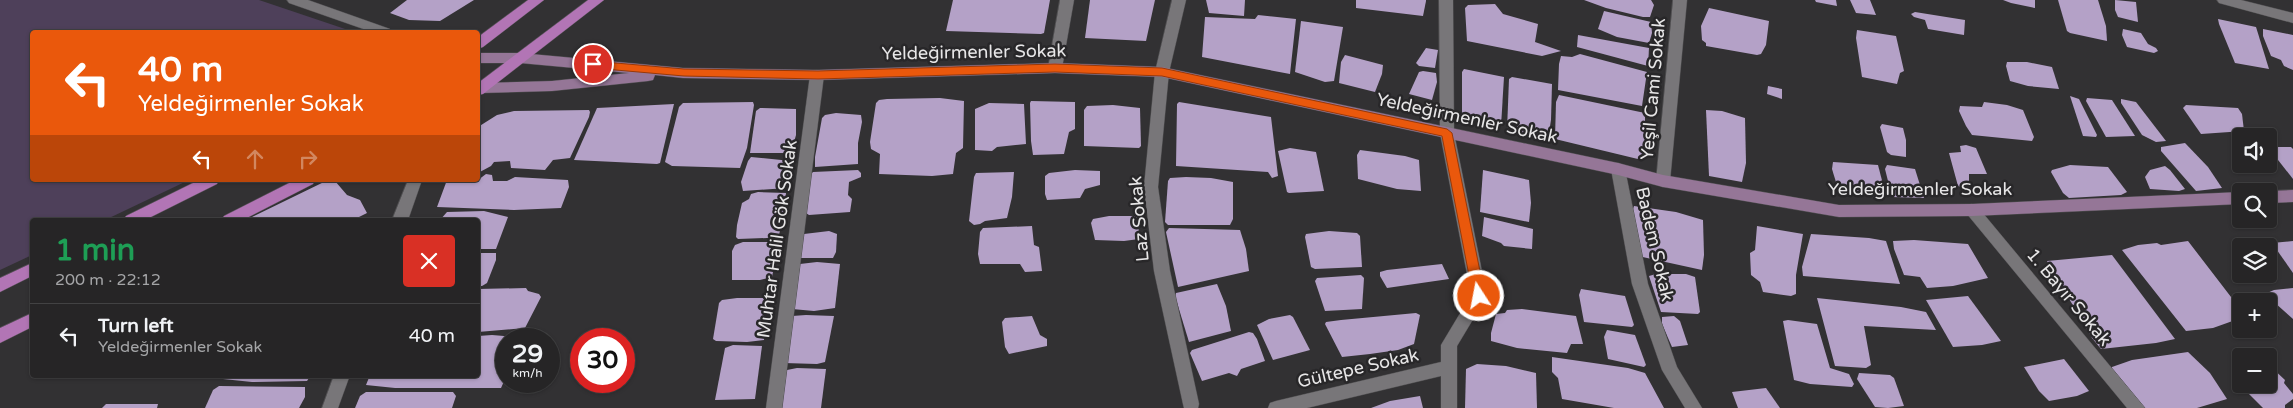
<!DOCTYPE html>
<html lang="en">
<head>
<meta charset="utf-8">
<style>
  :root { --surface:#262526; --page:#2e2d2e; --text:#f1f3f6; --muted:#a4a5a7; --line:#424243 }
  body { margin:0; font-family:"Varela Round",sans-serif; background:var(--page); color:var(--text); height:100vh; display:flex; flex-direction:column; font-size:19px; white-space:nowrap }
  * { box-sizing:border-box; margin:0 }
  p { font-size:16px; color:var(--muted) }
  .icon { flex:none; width:28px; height:28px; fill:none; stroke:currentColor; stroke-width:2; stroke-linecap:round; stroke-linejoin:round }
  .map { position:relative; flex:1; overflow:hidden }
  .drawer { position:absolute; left:30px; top:218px; width:450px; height:160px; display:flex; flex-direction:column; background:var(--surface); border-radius:5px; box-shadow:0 1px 4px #0004,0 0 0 1px var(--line) }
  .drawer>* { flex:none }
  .banner { position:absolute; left:30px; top:30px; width:450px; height:152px; border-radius:5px; box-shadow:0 1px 4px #0004,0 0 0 1px var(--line); background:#ea580c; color:#fff; overflow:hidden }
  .controls { position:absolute; left:2232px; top:128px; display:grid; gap:10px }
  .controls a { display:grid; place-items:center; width:45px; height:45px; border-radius:5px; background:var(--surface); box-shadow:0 1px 4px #0004,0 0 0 1px var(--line); font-size:25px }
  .speed { position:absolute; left:495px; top:328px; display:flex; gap:10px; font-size:25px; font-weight:700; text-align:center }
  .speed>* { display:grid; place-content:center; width:65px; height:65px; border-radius:50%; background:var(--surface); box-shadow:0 1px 4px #0004,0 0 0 1px var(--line); line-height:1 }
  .speed small { font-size:12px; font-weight:400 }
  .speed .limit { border:8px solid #d22; background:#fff; color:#111 }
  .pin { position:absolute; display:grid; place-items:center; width:42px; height:42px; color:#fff; margin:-21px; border:2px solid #fff; border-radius:50%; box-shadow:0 1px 5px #0007 }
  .me { position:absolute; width:55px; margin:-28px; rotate:349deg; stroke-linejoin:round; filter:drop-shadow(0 0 4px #0008) }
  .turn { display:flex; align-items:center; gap:18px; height:105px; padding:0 25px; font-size:22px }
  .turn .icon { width:65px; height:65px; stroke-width:2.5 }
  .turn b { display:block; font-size:35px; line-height:42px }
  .lanes { display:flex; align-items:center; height:48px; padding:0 25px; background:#0003; justify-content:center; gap:25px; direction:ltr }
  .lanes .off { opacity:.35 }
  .round { display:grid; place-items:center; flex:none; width:52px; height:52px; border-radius:5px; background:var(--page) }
  .overview { display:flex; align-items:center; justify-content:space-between; height:85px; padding:0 25px }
  h1 { font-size:30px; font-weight:700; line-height:38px; color:#1e9e55 }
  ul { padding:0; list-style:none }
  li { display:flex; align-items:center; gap:15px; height:65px; padding:0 25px; border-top:1px solid var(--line) }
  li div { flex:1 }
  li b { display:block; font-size:19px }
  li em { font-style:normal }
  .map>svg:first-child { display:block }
  .green { fill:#4e405a }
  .building { fill:#b4a1c7 }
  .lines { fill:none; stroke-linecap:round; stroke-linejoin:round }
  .street-casing { stroke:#4f4e50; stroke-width:1 }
  .secondary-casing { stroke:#4f4e50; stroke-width:1 }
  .primary-casing { stroke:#4f4e50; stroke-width:1 }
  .street { fill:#787679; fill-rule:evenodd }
  .secondary { fill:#957697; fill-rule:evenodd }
  .primary { fill:#b275b5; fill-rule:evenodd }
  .route { fill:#ea580c; stroke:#983908 }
  .labels { text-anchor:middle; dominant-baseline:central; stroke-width:5; stroke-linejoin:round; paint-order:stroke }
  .street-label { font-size:18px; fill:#e7e6e7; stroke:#282729 }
</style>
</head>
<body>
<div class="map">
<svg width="2293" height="408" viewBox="0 0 2293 408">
  <rect width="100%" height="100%" fill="#323133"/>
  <polygon class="green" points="0,0 259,0 354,32 32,32 32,180 189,180 105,220 32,220 32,255 0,270"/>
  <g class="building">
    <polygon points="407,0 474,0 440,21 409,20 390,13"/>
    <polygon points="953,0 1050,0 1044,33 1041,34 946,31"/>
    <polygon points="1090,0 1155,0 1146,41 1085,38"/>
    <polygon points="1206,0 1245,0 1244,16 1209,13"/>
    <polygon points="1356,0 1426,0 1426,1 1423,16 1356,8"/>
    <polygon points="1584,0 1651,0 1654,5 1650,17 1643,17 1606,8"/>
    <polygon points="1815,0 1836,0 1837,6 1816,2"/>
    <polygon points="1850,0 1870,0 1876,15 1856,13"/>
    <polygon points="2003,0 2035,0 2035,8 2011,3"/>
    <polygon points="2058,0 2098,0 2106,26 2107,41 2070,33 2067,31"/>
    <polygon points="2115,0 2136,2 2138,22 2118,17 2115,10"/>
    <polygon points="1495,4 1503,14 1538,24 1535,42 1561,51 1542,56 1467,41 1465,8 1468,5"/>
    <polygon points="1709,8 1769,21 1766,45 1761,54 1757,55 1706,46 1706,43 1702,40 1701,26"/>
    <polygon points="1604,11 1651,22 1652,33 1649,43 1617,37 1598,29"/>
    <polygon points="1915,12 1965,20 1964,35 1928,29 1925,20 1914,17 1911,14"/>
    <polygon points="1258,15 1296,19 1290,74 1202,57 1205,17 1255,19"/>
    <polygon points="2218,19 2256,27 2269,69 2235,63 2219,24"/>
    <polygon points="1301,21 1343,27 1334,81 1325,82 1295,72"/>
    <polygon points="2123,29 2141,33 2148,44 2156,48 2158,51 2154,53 2127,47 2122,35"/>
    <polygon points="2263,29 2293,35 2293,70 2284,66 2281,60 2271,56 2263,36"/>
    <polygon points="1857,30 1896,36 1904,71 1900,73 1897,84 1862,77 1856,38"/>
    <polygon points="1578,35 1649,48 1648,66 1577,47"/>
    <polygon points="1426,48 1438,50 1435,68 1419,66 1416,63"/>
    <polygon points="1580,54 1647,72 1642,106 1558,90 1559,64 1561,56 1572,57"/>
    <polygon points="1345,55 1383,65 1382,74 1375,92 1339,83 1341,62"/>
    <polygon points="2007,62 2027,62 2052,67 2059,89 2028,86 2010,81 2006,66"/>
    <polygon points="1464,69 1504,77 1501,126 1483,123 1462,115 1462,72"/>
    <polygon points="1423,71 1436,73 1437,82 1432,100 1409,94 1419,72"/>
    <polygon points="1512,77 1552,84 1551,120 1548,139 1507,130 1509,79"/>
    <polygon points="1768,86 1782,89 1782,99 1767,94"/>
    <polygon points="1559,95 1645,113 1645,149 1642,160 1555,139 1556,102"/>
    <polygon points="2070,96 2079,99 2097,135 2096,137 2083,136"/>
    <polygon points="940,98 964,101 963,148 956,153 953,174 932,176 879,174 880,154 871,149 870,142 876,103 879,100 887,99"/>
    <polygon points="2087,98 2112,100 2135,136 2106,137 2086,101"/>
    <polygon points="2121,99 2136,102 2166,141 2156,142 2142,135 2121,103"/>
    <polygon points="1031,101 1075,102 1075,129 1069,132 1064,154 1033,155 1031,141 1030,103"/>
    <polygon points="753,102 754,105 747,148 740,168 672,166 665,162 679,107 683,103"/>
    <polygon points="1179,102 1271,117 1278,176 1272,178 1268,172 1176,166 1177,104"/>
    <polygon points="1984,102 2007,105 2023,110 2034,137 2032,141 1972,135 1966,126 1959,111 1960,106 1982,107"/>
    <polygon points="989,103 1024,104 1026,144 997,147 992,151 975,150 975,109"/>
    <polygon points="674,104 660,163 657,164 574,160 597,108"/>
    <polygon points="1113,105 1140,108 1141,146 1139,148 1084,146 1084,110 1087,106"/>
    <polygon points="2186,105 2238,108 2242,114 2244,131 2201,134 2183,108"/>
    <polygon points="760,108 796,109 796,135 791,153 750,153 756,111"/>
    <polygon points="589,110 590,112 589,117 570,158 553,160 545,170 511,168 510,161 494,162 491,166 478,173 478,127 497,115 514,111"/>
    <polygon points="1706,110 1722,111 1745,118 1746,163 1742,182 1709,176"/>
    <polygon points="836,113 861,115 862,122 858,143 858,164 815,167 815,157 822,118 825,115"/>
    <polygon points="1882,124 1903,128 1906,140 1906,157 1891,155 1887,152 1880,127"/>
    <polygon points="2185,143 2208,167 2222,188 2196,191 2161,151 2161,147"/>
    <polygon points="1966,145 1976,148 1987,174 1969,174 1969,192 1958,186 1949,153 1961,152 1960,146"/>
    <polygon points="2271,147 2291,147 2293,149 2293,179 2271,151"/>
    <polygon points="1290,148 1316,152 1324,191 1289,193 1287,192 1278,151"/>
    <polygon points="1360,150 1405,156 1419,160 1421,191 1397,189 1358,179 1357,155"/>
    <polygon points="751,157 791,161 787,188 743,191 741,182 748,161"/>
    <polygon points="1833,162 1878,165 1886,196 1883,198 1839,192 1832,169"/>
    <polygon points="1887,165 1915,169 1924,198 1892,197 1885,169"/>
    <polygon points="2070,165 2108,167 2127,192 2121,195 2069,198 2063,193 2051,172 2052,170"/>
    <polygon points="2165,166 2170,170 2185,189 2179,191 2150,189 2145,177 2150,170"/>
    <polygon points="858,170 861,173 861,177 849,182 848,195 852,199 850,212 809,215 806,213 811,174 813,172"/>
    <polygon points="1075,170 1100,171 1100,185 1085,189 1080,198 1047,200 1045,194 1045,176 1049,173"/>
    <polygon points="1483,170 1529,180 1531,203 1529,222 1480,212"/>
    <polygon points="1014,172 1012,197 1007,218 985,221 980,224 974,225 969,221 974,177 976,173"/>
    <polygon points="486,174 492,175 493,181 507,181 515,177 568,180 569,187 561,208 514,210 437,207 447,180 478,180"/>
    <polygon points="1186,177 1211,178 1233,182 1233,219 1230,225 1168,225 1165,222 1168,181 1170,178"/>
    <polygon points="328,180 335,181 347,195 360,200 367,213 353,220 246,220"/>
    <polygon points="758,192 786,193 784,213 779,235 767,238 738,239 736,237 737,225 742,203 749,199 751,194"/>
    <polygon points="1634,206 1676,212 1703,220 1704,255 1702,270 1638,256 1631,215"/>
    <polygon points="484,211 508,217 496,249 478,249 478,220 440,220 447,212"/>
    <polygon points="1109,216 1138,216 1139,239 1124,241 1095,240 1091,223 1093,219"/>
    <polygon points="1484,217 1533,229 1532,249 1504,246 1501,243 1482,236"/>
    <polygon points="1032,226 1034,245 1039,247 1042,271 1025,272 1020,264 980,264 978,254 980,232 983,228"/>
    <polygon points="1757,226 1803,234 1796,275 1796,294 1791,296 1763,292 1760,282 1751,275 1750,253 1755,250"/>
    <polygon points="1169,228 1240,230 1246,249 1249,271 1178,287 1166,232"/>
    <polygon points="829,231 837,234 836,252 833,258 800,258 804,234"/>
    <polygon points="1329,231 1357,233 1360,236 1362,267 1315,269 1311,267 1305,237 1306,234"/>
    <polygon points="1811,234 1869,238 1886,241 1900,284 1803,276 1802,267"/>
    <polygon points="1914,240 1968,244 1988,278 1953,286 1927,288 1920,277 1904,275 1894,249 1893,241"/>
    <polygon points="2188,241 2241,310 2241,318 2213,328 2186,331 2122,250 2138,245 2157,243 2161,245"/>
    <polygon points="2293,241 2293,273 2272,243"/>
    <polygon points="743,242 779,242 772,277 760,280 732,280 732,251 735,245"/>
    <polygon points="478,253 496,253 496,260 487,283 482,286 478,286"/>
    <polygon points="2112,255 2175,339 2156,343 2101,349 2092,338 2047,261"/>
    <polygon points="817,262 840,264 835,308 814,311 792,309 797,272 800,264"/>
    <polygon points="1442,264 1449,279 1387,288 1380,276 1380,272 1387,270"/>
    <polygon points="1656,274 1686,274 1695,277 1700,312 1698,314 1661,312 1649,276"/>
    <polygon points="1361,275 1364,278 1362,309 1325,311 1315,281 1317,278"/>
    <polygon points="1217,284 1226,306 1231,331 1189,342 1175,296 1176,293"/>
    <polygon points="526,288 528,291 539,294 541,297 525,328 478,332 478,289"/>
    <polygon points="2293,288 2293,319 2265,294 2274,290"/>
    <polygon points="1581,289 1625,296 1634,325 1632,327 1584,322 1579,295"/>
    <polygon points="1968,296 2001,341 1982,345 1953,347 1926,300"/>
    <polygon points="737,298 768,298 764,340 747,342 716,341 713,339 719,303 722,300"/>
    <polygon points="1817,298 1901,307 1926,312 1936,330 1864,326 1871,365 1866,368 1835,366"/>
    <polygon points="1522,309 1576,316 1583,344 1571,344 1567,353 1517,348 1491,341 1491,333 1496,314 1505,313 1507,310"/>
    <polygon points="1416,313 1420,315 1414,344 1398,350 1370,354 1342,357 1325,324 1326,322 1341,320"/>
    <polygon points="806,315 834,316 825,362 817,364 784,363 792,316"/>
    <polygon points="1290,315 1293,317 1310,350 1273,360 1257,325 1269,319"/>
    <polygon points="1032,316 1040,335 1047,339 1047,346 1009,354 1005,347 1002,322 1005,318"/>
    <polygon points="1674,316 1680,321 1688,345 1672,347 1662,324 1662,317"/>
    <polygon points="1788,320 1817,324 1830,368 1849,374 1854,384 1852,387 1810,384 1794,380 1783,321"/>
    <polygon points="1607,330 1635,335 1646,365 1644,367 1608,359 1604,337"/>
    <polygon points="1249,332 1253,333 1257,339 1265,361 1241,369 1237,376 1229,373 1202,381 1190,353 1192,350"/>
    <polygon points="492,335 515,337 506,339 506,377 501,388 395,388 366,385 370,375 478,375 478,336"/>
    <polygon points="733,345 762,346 755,399 715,400 725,348"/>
    <polygon points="2188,352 2210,373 2227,399 2197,408 2141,408 2112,371 2112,367 2132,360"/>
    <polygon points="1552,357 1628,368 1645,373 1664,408 1614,408 1562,399 1558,378 1552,372"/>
    <polygon points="2064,359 2089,391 2077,396 2049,401 2039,391 2024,367"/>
    <polygon points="1477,364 1506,366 1536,373 1537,408 1465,408 1466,369"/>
    <polygon points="2269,365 2285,380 2284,383 2293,394 2293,399 2285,405 2285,408 2263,408 2232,377 2241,371 2241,384 2269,384"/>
    <polygon points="797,368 826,369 821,408 782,408 784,374 787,370"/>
    <polygon points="1859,373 1890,375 1894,378 1904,406 1888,408 1875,407 1857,379"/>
    <polygon points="224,375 311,375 307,381 252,382 223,379"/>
    <polygon points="219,386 305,387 305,397 299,408 205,408 213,390"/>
    <polygon points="1766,388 1780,408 1738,408 1732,392"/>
    <polygon points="366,392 453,392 456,396 452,408 355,408 360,396"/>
    <polygon points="1420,396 1423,408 1371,408 1390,401"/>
    <polygon points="106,404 158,404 157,408 102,408"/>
  </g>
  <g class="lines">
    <defs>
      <g id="street">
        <polygon points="287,0 308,0 390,29 392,32 372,32 289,3"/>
        <polygon points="1060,0 1074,0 1062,68 1060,72 1050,72 1048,68"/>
        <polygon points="1172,0 1186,0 1169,72 1158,187 1170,271 1199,404 1198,408 1184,408 1183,404 1154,271 1144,187 1155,72"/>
        <polygon points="1439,0 1453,0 1454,133 1487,296 1457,346 1457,408 1441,408 1441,376 1307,408 1268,408 1270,403 1276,401 1441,362 1441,345 1471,295 1440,133"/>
        <polygon points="1673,0 1687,0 1670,181 1668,185 1663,187 1658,185 1656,181"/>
        <polygon points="2217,0 2241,0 2293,13 2293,23 2219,3"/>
        <polygon points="817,70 822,71 824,75 782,408 766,408 810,75 812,71"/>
        <polygon points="1618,163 1623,165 1625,169 1648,284 1677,367 1702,408 1685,408 1662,370 1632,284 1611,169 1613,165"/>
        <polygon points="408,180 422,180 408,220 392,220"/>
        <polygon points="1972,204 1977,206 2145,408 2127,408 1967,214 1964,210 1967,206"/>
        <polygon points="334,375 350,375 338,408 322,408"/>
      </g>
      <g id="secondary">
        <polygon points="478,53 520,53 683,68 817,70 1055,63 1162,67 1618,163 1663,175 1839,205 1972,204 2241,192 2241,204 1972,216 1839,217 1663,187 1618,175 1162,77 1055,73 817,80 683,78 655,75 653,80 648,81 552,91 481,93 478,92 478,79 485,83 552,81 629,73 520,63 478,63"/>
        <polygon points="2293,190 2293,202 2269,203 2269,191"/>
      </g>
      <g id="primary">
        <polygon points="528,0 544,0 483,47 478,49 478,37"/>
        <polygon points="588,0 604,0 483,94 478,95 478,83"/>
        <polygon points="199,180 219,180 217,184 145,220 123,220 126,216"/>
        <polygon points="295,180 315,180 313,184 243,220 221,220 224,216"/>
        <polygon points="32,263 32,276 0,292 0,278"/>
        <polygon points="32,313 32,327 0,343 0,328"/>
      </g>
    </defs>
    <use href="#street" class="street-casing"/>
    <use href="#secondary" class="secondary-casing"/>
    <use href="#primary" class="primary-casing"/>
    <use href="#street" class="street"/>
    <use href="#secondary" class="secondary"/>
    <use href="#primary" class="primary"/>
  </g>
  <polygon class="route" points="593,61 684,69 818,71 1055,64 1162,68 1447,129 1452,133 1485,296 1479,301 1473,296 1442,136 1162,76 1055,72 818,79 684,76 593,68 588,64"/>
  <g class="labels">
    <g class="street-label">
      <text transform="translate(974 52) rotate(-1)">Yeldeğirmenler Sokak</text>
      <text transform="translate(1653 89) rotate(-85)">Yeşil Cami Sokak</text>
      <text transform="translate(1467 118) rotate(12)">Yeldeğirmenler Sokak</text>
      <text x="1920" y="189">Yeldeğirmenler Sokak</text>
      <text transform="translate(1139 219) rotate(-95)">Laz Sokak</text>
      <text transform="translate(777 239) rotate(-82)">Muhtar Halil Gök Sokak</text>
      <text transform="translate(1655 244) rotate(77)">Badem Sokak</text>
      <text transform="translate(2069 297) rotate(50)">1. Bayır Sokak</text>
      <text transform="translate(1358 368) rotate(-13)">Gültepe Sokak</text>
    </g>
  </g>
</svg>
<div class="controls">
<a><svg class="icon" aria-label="sound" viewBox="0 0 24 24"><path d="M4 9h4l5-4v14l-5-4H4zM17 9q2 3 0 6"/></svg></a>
<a><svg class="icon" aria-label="search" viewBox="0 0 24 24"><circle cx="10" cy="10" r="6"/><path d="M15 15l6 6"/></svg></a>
<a><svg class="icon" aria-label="layers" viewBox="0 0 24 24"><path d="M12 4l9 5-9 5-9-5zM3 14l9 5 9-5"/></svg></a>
<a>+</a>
<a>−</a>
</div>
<div class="speed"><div>29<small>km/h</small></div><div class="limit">30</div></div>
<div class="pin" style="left:593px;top:64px;background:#d93025"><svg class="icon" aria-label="arrive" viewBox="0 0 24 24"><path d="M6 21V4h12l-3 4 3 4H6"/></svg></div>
<svg class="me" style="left:1479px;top:296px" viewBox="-20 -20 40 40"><circle r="17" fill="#ea580c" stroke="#fff" stroke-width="3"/><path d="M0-11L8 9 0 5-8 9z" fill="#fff"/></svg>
<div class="banner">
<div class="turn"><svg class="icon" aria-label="left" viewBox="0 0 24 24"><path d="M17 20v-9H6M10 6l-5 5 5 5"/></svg><div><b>40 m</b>Yeldeğirmenler Sokak</div></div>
<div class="lanes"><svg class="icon" aria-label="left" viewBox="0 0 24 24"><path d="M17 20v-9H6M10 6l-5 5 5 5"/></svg><svg class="icon off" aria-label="ahead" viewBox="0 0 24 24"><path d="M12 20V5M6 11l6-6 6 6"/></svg><svg class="icon off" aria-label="right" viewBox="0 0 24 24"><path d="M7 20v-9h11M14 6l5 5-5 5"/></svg></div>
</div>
<section class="drawer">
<div class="overview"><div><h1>1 min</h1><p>200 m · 22:12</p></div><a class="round" style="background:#d93025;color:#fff"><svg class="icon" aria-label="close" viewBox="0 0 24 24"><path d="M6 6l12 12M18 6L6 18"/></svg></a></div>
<ul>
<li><svg class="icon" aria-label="left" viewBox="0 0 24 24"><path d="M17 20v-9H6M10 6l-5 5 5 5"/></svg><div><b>Turn left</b><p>Yeldeğirmenler Sokak</p></div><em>40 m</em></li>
</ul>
</section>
</div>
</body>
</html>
